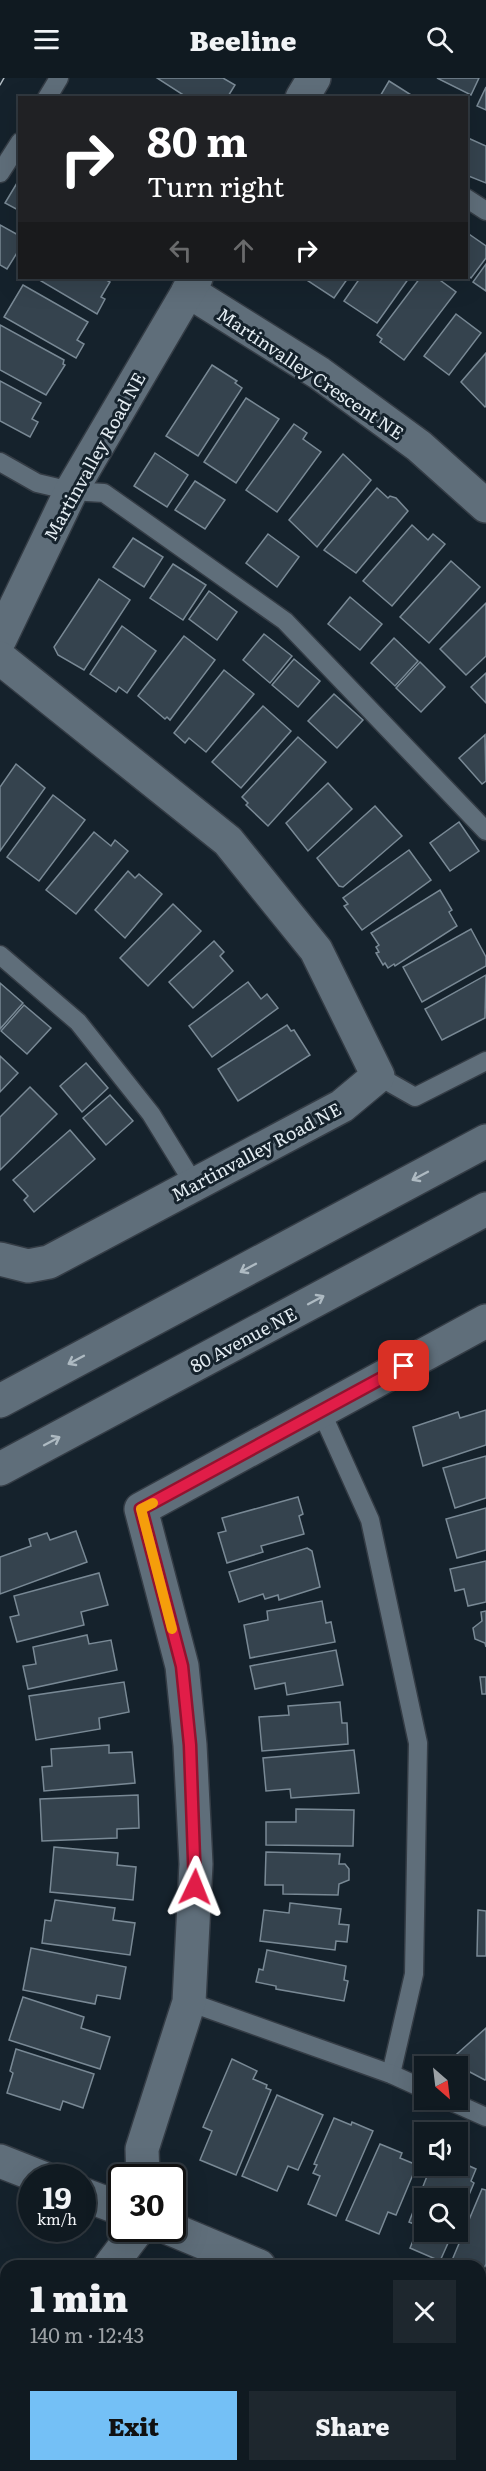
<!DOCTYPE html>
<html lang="en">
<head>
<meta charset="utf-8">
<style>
  :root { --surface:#101a21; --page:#1e272e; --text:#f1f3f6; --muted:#9ca1a5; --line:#30383f; --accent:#74c0f6 }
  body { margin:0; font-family:Literata,serif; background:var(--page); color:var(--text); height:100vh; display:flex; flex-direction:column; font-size:22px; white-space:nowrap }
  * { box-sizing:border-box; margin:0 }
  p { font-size:20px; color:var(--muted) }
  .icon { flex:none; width:33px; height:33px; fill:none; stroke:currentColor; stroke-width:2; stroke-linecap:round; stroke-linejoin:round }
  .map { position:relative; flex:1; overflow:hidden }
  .details { position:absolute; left:0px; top:2182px; width:486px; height:212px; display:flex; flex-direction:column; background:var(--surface); border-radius:18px 18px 0 0; box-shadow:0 6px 24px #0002,0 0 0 2px var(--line) }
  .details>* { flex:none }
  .hud { position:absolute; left:18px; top:18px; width:450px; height:183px; border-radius:0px; box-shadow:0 6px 24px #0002,0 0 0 2px var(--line); background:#202124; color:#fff; overflow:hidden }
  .needle { width:39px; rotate:152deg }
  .buttons { position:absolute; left:414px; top:1978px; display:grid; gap:12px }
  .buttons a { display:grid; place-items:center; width:54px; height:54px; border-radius:0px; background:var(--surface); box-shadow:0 6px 24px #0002,0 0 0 2px var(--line); font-size:30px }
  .speed { position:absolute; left:18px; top:2086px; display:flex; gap:12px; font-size:30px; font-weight:700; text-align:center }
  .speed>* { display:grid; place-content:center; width:78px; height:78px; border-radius:50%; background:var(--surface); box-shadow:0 6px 24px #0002,0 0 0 2px var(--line); line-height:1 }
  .speed small { font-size:15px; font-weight:400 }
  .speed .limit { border:3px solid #111; border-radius:9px; background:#fff; color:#111 }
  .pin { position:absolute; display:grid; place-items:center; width:51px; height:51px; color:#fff; margin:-26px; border-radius:12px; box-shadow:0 3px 9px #0006 }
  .me { position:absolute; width:66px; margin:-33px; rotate:2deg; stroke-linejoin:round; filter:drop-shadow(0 0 4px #0008) }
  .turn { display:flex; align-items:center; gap:21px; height:126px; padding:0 30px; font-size:27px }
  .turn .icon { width:78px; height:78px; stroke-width:2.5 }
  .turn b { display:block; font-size:42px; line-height:51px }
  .lanes { display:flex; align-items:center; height:57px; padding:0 30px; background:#0003; justify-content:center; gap:30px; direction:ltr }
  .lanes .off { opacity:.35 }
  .round { display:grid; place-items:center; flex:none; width:63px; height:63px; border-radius:0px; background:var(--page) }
  .head { display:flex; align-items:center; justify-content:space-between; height:102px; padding:0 30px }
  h1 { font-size:36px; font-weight:800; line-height:45px }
  .cta { display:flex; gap:12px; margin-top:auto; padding:12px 30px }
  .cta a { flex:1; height:69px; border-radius:0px; background:var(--accent); color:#111; font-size:24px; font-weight:800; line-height:69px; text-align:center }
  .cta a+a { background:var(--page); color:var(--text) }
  header { display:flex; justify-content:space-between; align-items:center; height:78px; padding:0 30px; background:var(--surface); font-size:27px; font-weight:800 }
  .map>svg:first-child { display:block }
  .building { fill:#35434e; stroke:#798995; stroke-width:1.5 }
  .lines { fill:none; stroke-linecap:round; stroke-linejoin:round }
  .service-casing { stroke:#343c45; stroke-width:21 }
  .minor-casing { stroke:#343c45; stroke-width:36 }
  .secondary-casing { stroke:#343c45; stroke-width:36 }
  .service { stroke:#5f6e7a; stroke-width:18 }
  .minor { stroke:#5f6e7a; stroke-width:33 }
  .secondary { stroke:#5f6e7a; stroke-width:33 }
  .tram { stroke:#b1bbc2; stroke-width:1.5 }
  .oneway { stroke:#aebac2 }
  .route-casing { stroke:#92132f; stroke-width:15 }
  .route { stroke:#e11d48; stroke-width:10 }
  .slow { stroke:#f59e0b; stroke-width:10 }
  .labels { text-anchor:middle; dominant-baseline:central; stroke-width:6; stroke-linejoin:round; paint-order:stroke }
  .street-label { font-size:18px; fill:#e3ecf2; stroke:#15222c }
</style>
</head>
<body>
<header><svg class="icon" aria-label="menu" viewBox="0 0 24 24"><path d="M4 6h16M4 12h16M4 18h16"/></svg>Beeline<svg class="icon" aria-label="search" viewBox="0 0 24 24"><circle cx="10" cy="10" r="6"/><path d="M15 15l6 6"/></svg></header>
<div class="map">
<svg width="486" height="2393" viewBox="0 0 486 2393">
  <rect width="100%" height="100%" fill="#15222c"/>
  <g class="building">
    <polygon points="157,0 223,0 235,7 227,20 188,20"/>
    <polygon points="437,0 479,0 471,17"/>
    <polygon points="389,3 416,20 379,20"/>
    <polygon points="486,9 486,32 477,28"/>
    <polygon points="468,60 486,68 486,105 466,97"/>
    <polygon points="20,100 20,133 5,125"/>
    <polygon points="0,147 20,158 20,170 7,191 0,187"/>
    <polygon points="466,154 486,168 486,180 471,200 466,196"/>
    <polygon points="486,186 486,213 473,204"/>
    <polygon points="36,200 103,200 110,204 101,219 105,221 97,236"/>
    <polygon points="306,200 348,200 334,220 305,201"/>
    <polygon points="360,200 409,200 377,245 344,223"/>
    <polygon points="420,200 437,200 456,214 404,282 380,264 382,261 377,257"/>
    <polygon points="23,207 88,244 77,262 84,266 76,280 4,239"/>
    <polygon points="456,236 481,255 449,297 424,278"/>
    <polygon points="0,247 64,282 63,286 65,287 46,317 0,292"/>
    <polygon points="486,275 486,328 485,329 461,304"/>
    <polygon points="212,287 237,303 235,305 242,310 198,378 166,358"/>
    <polygon points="0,303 41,325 32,341 38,344 30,359 0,343"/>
    <polygon points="246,320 279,341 236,405 204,384"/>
    <polygon points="294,346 307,355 303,361 321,374 277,434 246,412"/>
    <polygon points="155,375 188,397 167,429 134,408"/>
    <polygon points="343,376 371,402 317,469 289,442"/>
    <polygon points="195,403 225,422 205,451 175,432"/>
    <polygon points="377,410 388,420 390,418 396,420 408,433 356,495 324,472"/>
    <polygon points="412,447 428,462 433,456 445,466 392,528 363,503"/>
    <polygon points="268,456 299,479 277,509 246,485"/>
    <polygon points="133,460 163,479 144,509 113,489"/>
    <polygon points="451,483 480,509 429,565 400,539"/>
    <polygon points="173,486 206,507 183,542 150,520"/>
    <polygon points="99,501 130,522 84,592 58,577 54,569"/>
    <polygon points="209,513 237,534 217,562 189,541"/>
    <polygon points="350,519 382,546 360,572 328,546"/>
    <polygon points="486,525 486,578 466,597 440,571"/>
    <polygon points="122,548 156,573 127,615 119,609 116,614 90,596"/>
    <polygon points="264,556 292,578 270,605 243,582"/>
    <polygon points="184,558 215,582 170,642 167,639 165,641 138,618"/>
    <polygon points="394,560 418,583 395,608 371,585"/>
    <polygon points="294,581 320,603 298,629 272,607"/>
    <polygon points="420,584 445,609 421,634 396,610"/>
    <polygon points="224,592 254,616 206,674 189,660 185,665 174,655"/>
    <polygon points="486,595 486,625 471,609"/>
    <polygon points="334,616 363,642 337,670 308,643"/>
    <polygon points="263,628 291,653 241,710 212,684"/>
    <polygon points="485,657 486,703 482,706 459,680"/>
    <polygon points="298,659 326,684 268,748 246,727 248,725 242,719"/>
    <polygon points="16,686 45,710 0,773 0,709"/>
    <polygon points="328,705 352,731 308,773 286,745"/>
    <polygon points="53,717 85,742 39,803 7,779"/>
    <polygon points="375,728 402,758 343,809 339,808 317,780"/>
    <polygon points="459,744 479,773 450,793 430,765"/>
    <polygon points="94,754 111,768 115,762 128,773 76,836 46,812"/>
    <polygon points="409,772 431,802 362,852 344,828 348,826 343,820"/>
    <polygon points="128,793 135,800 139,796 162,816 125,860 95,832"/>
    <polygon points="440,812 452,832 449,834 457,848 395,888 394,886 388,890 385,885 383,887 376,875 379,874 376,869 379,867 371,855"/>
    <polygon points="173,826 201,853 148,908 120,880"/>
    <polygon points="471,851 486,879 486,888 422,924 403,889"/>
    <polygon points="214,863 224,874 220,878 233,893 193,930 169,904"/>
    <polygon points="486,897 485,940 442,962 425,931"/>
    <polygon points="248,904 261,921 267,916 278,930 212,979 189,948"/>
    <polygon points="0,905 23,925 0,951"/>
    <polygon points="24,927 51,950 27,976 1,953"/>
    <polygon points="287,947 291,953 294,952 310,977 238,1023 218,991"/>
    <polygon points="0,978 18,995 0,1014"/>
    <polygon points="86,985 108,1010 82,1034 60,1008"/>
    <polygon points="30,1009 57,1036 0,1092 0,1039"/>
    <polygon points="110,1017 133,1043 106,1067 83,1040"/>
    <polygon points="70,1052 95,1081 34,1134 24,1122 28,1118 13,1102"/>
    <polygon points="486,1332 486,1367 423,1388 413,1349 458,1334 460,1340"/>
    <polygon points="486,1378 486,1420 455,1430 443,1390"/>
    <polygon points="298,1419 303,1436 299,1438 304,1456 261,1468 263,1474 227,1485 218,1455 226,1453 222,1440"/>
    <polygon points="486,1430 486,1472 457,1480 446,1441"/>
    <polygon points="76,1453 87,1484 0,1516 0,1479 31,1468 29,1461 47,1455 50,1462"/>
    <polygon points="307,1470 312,1473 320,1509 279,1522 278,1517 265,1521 263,1516 239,1524 229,1494"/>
    <polygon points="486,1483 486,1524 468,1528 464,1511 455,1513 450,1491"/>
    <polygon points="99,1495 108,1527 81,1534 84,1547 17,1564 10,1539 19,1537 14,1518"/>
    <polygon points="322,1523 326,1545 331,1544 335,1564 250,1580 244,1547 268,1542 267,1533"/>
    <polygon points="486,1533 486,1569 485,1565 475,1561 473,1550 482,1543 481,1534"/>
    <polygon points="87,1557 89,1566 111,1562 117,1592 28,1611 23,1588 36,1586 33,1569"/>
    <polygon points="336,1572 343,1607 287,1617 285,1605 255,1611 250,1588"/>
    <polygon points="480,1599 486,1599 486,1616 482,1616"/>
    <polygon points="124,1604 129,1634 99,1640 100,1651 36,1662 29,1618"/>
    <polygon points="340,1624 342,1645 347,1645 348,1666 262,1673 259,1639 289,1637 288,1628"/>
    <polygon points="109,1667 109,1675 132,1674 135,1705 44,1713 42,1689 52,1688 51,1671"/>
    <polygon points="354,1672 359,1715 291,1720 290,1711 266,1713 263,1680"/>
    <polygon points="138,1717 139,1750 117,1751 117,1760 42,1763 40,1721"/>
    <polygon points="296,1731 354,1732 353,1768 266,1767 266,1744 296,1744"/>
    <polygon points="54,1769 118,1775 117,1787 136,1789 133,1822 50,1814"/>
    <polygon points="266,1774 340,1776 339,1786 345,1786 349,1791 349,1802 339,1806 338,1817 283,1816 283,1807 265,1807"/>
    <polygon points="55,1822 115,1830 113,1842 135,1845 130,1877 42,1865 45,1842 51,1843"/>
    <polygon points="290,1825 341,1831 339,1846 349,1847 347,1864 336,1863 335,1872 260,1863 264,1832 289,1835"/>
    <polygon points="478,1832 486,1833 486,1878 477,1878"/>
    <polygon points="31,1870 126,1889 120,1921 97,1917 95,1926 23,1912"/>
    <polygon points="267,1872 346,1888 344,1902 348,1903 344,1923 276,1911 276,1908 256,1904 259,1891 263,1892"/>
    <polygon points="23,1919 84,1939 81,1950 110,1959 100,1991 9,1962"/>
    <polygon points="486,1950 486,2001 485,2002 449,1983"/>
    <polygon points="16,1971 94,1996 83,2030 63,2023 60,2032 7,2015 13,1995 10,1993"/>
    <polygon points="232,1981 257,1993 253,2001 267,2007 266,2010 271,2012 236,2097 200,2082 212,2053 203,2049"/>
    <polygon points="277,2017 323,2037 298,2092 288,2088 277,2113 242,2098"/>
    <polygon points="334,2040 351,2047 352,2044 373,2053 336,2138 308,2126 320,2098 313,2095 317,2087 314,2086"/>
    <polygon points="380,2066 402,2075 400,2080 417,2087 396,2137 388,2134 379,2156 346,2142"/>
    <polygon points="458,2083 476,2091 471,2103 474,2105 458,2143 458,2121 424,2121 424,2154 453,2154 440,2183 410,2170 419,2148 409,2144 431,2088 458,2088"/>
    <polygon points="482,2111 486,2112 486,2186 480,2200 480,2188 450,2187"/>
    <polygon points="304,2388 354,2388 352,2393 316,2393"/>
    <polygon points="363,2388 408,2388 406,2393 361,2393"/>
    <polygon points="429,2388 476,2388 474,2393 427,2393"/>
  </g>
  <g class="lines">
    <defs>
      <g id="service">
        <polyline points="47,20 59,0"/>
        <polyline points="0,95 20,64"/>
        <polyline points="466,120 486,133"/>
        <polyline points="0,384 37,405 71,413 104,415 285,543 486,753"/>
        <polyline points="0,877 78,944 151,1036 194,1106"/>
        <polyline points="378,998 415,1019 486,983"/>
        <polyline points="321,1333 370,1442 418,1665 414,1896 391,1996"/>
        <polyline points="189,1924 391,1996 424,2011"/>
        <polyline points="448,2022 486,2039"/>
        <polyline points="119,2388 131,2393"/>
      </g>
      <g id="minor">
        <polyline points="302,20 314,0"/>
        <polyline points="188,213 319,295 419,368 486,428"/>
        <polyline points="0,561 71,413 196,200"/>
        <polyline points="0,580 228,763 316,872 378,998 342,1028 49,1184 28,1188 0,1181"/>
        <polyline points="0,2083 43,2100"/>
        <polyline points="143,2100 142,2071 189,1924 196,1786 190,1667 182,1588 141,1431 486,1243"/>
        <polyline points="82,2116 122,2131"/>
        <polyline points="171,2151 259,2188"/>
        <polyline points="110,2188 138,2151"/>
        <polyline points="480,2282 486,2284"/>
        <polyline points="0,2385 6,2373"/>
      </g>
      <g id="secondary">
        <polyline points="0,1323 486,1063"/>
        <polyline points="0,1391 486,1131"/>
      </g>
    </defs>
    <use href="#service" class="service-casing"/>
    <use href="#minor" class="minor-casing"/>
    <use href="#secondary" class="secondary-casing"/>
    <use href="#service" class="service"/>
    <use href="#minor" class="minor"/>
    <use href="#secondary" class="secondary"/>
    <polyline class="tram" points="0,7 4,0"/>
  </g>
  <defs><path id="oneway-shaft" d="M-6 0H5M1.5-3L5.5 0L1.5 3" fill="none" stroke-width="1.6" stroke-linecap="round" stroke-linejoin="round" transform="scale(1.5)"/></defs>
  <g class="oneway">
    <use href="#oneway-shaft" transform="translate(420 1098) rotate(152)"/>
    <use href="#oneway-shaft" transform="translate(248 1190) rotate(152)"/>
    <use href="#oneway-shaft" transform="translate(316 1222) rotate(-28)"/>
    <use href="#oneway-shaft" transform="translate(76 1282) rotate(152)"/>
    <use href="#oneway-shaft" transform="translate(52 1363) rotate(-28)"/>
  </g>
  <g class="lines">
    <defs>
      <polyline id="route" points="195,1809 190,1667 182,1588 141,1431 404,1288"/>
    </defs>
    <use href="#route" class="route-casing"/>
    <use href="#route" class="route"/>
    <polyline class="slow" points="153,1425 141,1431 172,1551"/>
  </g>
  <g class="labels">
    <g class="street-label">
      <text transform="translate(311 295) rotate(34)">Martinvalley Crescent NE</text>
      <text transform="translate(94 378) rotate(-61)">Martinvalley Road NE</text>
      <text transform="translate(256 1073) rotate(-28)">Martinvalley Road NE</text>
      <text transform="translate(243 1261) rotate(-28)">80 Avenue NE</text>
    </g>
  </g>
</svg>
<div class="buttons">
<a><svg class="needle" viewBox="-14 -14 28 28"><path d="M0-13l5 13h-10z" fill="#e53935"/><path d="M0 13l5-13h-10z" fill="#9ca1a5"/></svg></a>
<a><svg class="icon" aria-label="sound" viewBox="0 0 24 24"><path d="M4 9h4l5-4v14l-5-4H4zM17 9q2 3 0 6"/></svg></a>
<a><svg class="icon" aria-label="search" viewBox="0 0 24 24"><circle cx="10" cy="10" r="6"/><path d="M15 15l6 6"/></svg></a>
</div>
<div class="speed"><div>19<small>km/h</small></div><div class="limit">30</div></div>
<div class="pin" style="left:404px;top:1288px;background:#d93025"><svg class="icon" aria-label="arrive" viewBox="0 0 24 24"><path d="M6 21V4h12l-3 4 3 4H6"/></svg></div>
<svg class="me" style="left:195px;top:1809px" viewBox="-20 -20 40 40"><path d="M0-17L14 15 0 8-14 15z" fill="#e11d48" stroke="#fff" stroke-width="4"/></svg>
<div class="hud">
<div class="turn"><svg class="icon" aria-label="right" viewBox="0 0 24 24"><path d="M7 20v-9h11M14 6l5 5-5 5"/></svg><div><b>80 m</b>Turn right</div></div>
<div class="lanes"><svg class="icon off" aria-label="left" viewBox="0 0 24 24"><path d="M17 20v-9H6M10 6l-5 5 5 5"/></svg><svg class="icon off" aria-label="ahead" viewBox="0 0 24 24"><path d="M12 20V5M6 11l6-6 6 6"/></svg><svg class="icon" aria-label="right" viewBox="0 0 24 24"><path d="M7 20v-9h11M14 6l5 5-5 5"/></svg></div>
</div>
<section class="details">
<div class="head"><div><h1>1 min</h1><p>140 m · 12:43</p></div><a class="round"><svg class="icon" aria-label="close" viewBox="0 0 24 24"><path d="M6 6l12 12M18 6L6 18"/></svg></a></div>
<div class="cta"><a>Exit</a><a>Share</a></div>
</section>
</div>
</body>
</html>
